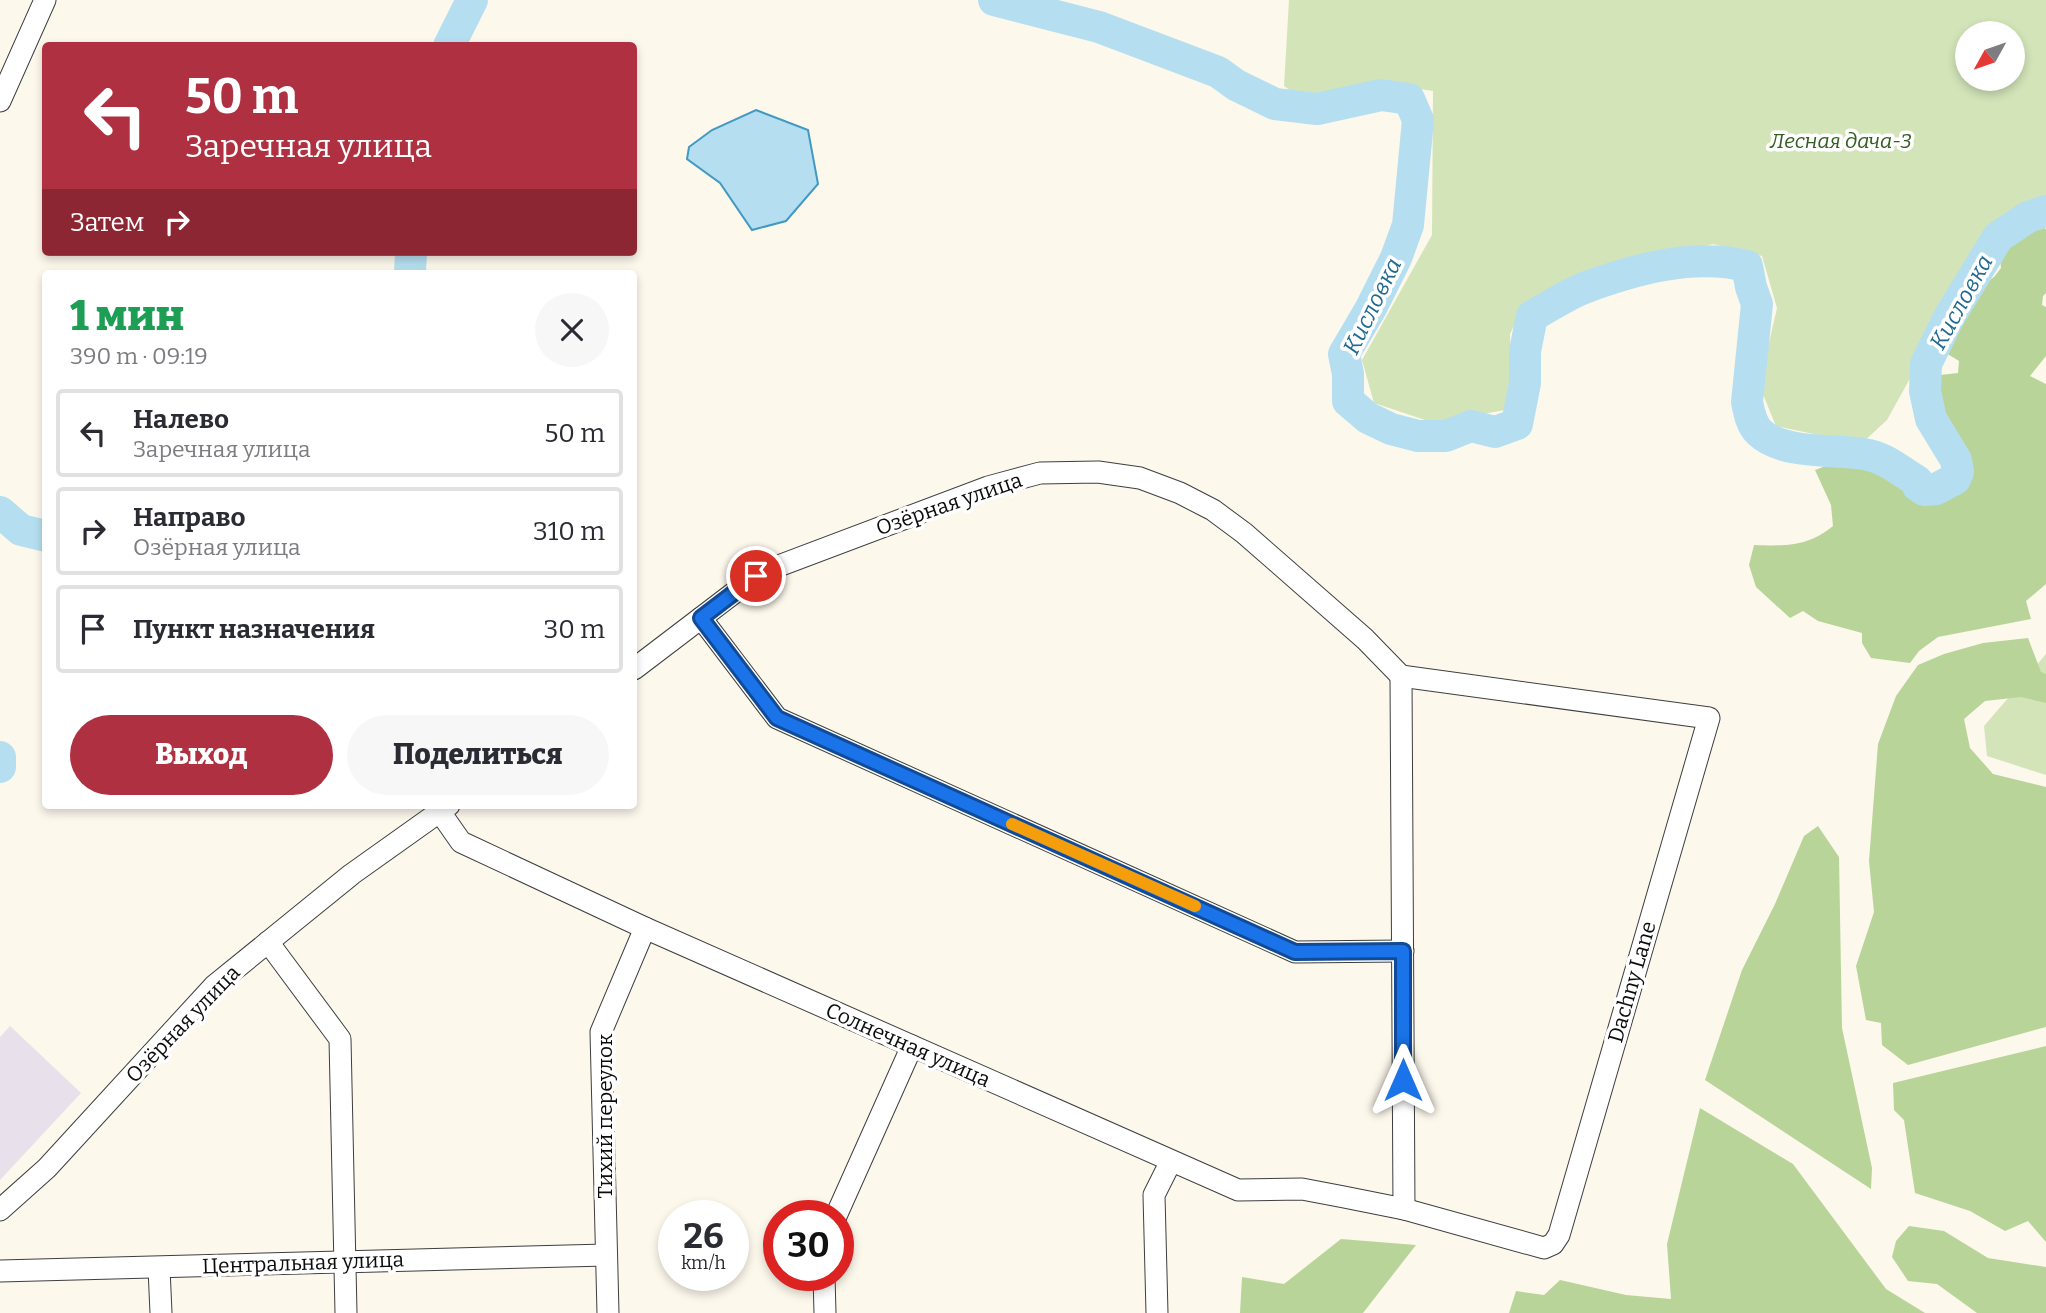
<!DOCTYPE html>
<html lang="ru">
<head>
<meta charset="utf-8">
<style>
  :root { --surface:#fff; --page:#f7f7f7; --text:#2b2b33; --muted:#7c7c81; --line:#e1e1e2; --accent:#af3040 }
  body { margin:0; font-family:Bitter,serif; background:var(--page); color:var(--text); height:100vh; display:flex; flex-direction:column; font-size:26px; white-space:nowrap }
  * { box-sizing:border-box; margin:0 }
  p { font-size:23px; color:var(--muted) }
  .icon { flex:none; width:38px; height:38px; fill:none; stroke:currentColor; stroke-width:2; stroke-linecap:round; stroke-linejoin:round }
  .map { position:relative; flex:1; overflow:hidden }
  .panel { position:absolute; left:42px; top:270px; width:595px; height:539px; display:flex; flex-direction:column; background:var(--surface); border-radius:7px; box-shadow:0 4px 10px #0003 }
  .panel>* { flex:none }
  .banner { position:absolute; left:42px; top:42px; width:595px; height:214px; border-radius:7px; box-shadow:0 4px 10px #0003; background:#af3040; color:#fff; overflow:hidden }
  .needle { width:46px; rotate:230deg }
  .controls { position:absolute; left:1955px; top:21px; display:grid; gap:14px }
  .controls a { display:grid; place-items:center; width:70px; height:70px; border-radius:50%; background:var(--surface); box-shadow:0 4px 10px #0003; font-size:35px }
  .speed { position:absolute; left:658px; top:1200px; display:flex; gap:14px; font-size:35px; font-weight:700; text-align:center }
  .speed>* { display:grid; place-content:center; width:91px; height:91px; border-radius:50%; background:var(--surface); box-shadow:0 4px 10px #0003; line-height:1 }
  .speed small { font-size:18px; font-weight:400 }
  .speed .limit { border:10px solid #d22; background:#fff; color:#111 }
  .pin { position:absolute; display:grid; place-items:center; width:60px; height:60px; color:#fff; margin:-30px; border:4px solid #fff; border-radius:50%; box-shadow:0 2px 7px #0007 }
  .me { position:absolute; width:77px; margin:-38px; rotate:0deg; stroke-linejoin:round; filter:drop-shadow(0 0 5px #0008) }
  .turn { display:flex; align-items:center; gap:24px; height:147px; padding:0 28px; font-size:32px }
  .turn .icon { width:91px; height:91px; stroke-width:2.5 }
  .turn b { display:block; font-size:49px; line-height:60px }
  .then { display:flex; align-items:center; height:66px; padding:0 28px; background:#0003; gap:14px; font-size:26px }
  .round { display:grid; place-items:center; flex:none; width:74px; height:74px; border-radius:37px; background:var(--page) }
  .overview { display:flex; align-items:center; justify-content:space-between; height:119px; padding:0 28px }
  h1 { font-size:42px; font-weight:800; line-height:52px; color:#1e9e55 }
  .button { display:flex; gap:14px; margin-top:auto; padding:14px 28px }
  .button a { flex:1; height:80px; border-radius:42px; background:var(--accent); color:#fff; font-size:28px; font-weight:800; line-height:80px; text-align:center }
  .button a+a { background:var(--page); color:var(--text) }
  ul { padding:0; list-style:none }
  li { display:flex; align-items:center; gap:21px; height:88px; margin:0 14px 10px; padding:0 14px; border:4px solid var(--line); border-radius:7px }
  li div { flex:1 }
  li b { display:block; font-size:26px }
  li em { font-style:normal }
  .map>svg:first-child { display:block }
  .industrial { fill:#e8e0ea }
  .green { fill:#d3e4b9; fill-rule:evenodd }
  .forest { fill:#b8d499 }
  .water { fill:#b5dff0; stroke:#4299c1; stroke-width:2 }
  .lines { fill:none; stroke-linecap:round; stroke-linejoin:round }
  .river { stroke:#b5dff0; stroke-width:32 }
  .minor-casing { stroke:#3e3e3e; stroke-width:23 }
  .minor { stroke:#fff; stroke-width:21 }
  .route-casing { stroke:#114b97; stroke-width:18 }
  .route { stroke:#1a73e8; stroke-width:12 }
  .slow { stroke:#f59e0b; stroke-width:12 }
  .labels { text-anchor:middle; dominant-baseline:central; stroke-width:7; stroke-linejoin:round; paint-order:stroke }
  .park-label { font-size:21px; font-style:italic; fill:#335d22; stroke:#fff }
  .street-label { font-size:21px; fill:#0b0b0b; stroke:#fff }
  .water-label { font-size:23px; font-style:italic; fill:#206992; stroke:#fff }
</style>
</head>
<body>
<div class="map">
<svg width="2046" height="1313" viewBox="0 0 2046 1313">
  <rect width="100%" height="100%" fill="#fdf8ec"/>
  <polygon class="industrial" points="10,1026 81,1093 0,1180 0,1037"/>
  <g class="green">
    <path d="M1289 0H2046V197L2016 209 1981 250 1887 420 1861 444 1776 426 1762 392 1766 356 1777 308 1762 256 1713 244 1600 270 1526 301 1510 334 1511 370 1505 410 1434 423 1374 403 1362 360 1432 235 1433 91 1387 84 1305 101 1284 86ZM1967 33H2012V79H1967Z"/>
    <polygon points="2046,654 2046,775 1987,756 1984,726"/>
  </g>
  <g class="forest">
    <path d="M2041 221 2046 230V293L2043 296 2042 305 2046 307V356L2030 376 2046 384V584L2026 601 2031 619 1938 637 1919 651 1910 663 1871 658 1862 643V633L1818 621 1803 611 1790 618 1756 587 1749 565 1754 545C1786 546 1807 547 1833 526L1831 505 1815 470C1824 467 1836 461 1846 461 1902 460 1901 523 1970 480L1968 462 1961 445 1942 419 1938 389 1940 375 1958 373 1959 361 1946 353 1978 289 1994 277 2001 268C1997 239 2019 232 2041 221Z"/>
    <polygon points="2028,638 2041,672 2046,674 2046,703 2021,697 1985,701 1964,719 1970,748 1993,774 2046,787 2046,1027 1908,1065 1882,1045 1881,1023 1866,1020 1856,966 1874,912 1869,861 1878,744 1896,696 1918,665 1944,654 1983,643"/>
    <polygon points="1818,826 1839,857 1842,1028 1872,1168 1871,1189 1705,1080 1742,970 1775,904 1804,836"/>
    <polygon points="2046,1046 2046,1242 2028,1221 2005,1231 1970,1211 1915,1193 1904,1120 1894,1110 1893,1083"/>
    <polygon points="1700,1108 1793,1164 1886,1289 1925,1313 1509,1313 1516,1291 1544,1295 1560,1280 1626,1295 1671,1299 1667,1244"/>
    <polygon points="1909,1226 1944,1231 1988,1258 2046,1267 2046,1313 1977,1313 1937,1284 1908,1281 1892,1257 1896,1241"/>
    <polygon points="1341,1239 1416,1245 1363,1313 1240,1313 1242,1277 1284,1284"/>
  </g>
  <polygon class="water" points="756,110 808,130 818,184 786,221 752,230 720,183 687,159 689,147 712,130"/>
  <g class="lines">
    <g class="river">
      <path d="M994 0 1099 27 1218 72 1236 85 1275 104 1317 109 1381 95 1409 99 1418 120 1408 225 1396 258 1371 308 1344 354 1348 374V401L1368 418 1391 429 1418 436H1446L1471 426 1495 432 1517 424 1525 383V351L1532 316C1549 307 1566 295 1584 288 1635 269 1693 253 1747 266L1751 287 1757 304 1747 402C1749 412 1751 424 1759 432 1783 455 1834 449 1864 454 1885 457 1900 471 1917 481L1918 486 1924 490 1936 489 1955 479 1958 472 1956 460 1931 419 1925 391 1926 364 1948 319 1998 237 2028 217 2046 211"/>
      <polyline points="449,46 472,0"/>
      <polyline points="410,273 411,252"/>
      <polyline points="0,512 21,530 46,536"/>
      <polyline points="0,757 0,767"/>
    </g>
    <defs>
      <g id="minor">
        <polyline points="0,101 45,0"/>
        <polyline points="701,618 777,718 1295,952 1403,951"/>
        <polyline points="634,669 760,573 988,487 1040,473 1098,472 1140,478 1180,493 1213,510 1244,533 1365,639 1401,676"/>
        <polyline points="1401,676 1404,1209"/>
        <polyline points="440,812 461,842 645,928 1238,1190 1302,1189 1344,1197 1404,1209 1544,1248 1553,1244 1559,1235 1709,718 1401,676"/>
        <polyline points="268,942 340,1039 346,1313"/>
        <polyline points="0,1210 47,1168 214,986 352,874 449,805"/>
        <polyline points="836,1216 912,1046"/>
        <polyline points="159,1268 161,1313"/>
        <polyline points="0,1271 606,1255"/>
        <polyline points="824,1276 825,1313"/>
        <polyline points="608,1313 601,1032 645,928"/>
        <polyline points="1157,1313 1154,1195 1171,1161"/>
      </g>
    </defs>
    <use href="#minor" class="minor-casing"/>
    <use href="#minor" class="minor"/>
  </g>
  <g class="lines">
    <defs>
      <polyline id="route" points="756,576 701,618 777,718 1295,952 1403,951 1403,1080"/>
    </defs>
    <use href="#route" class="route-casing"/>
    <use href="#route" class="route"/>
    <polyline class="slow" points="1012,824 1195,906"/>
  </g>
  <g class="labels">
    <g class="park-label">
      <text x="1841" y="141">Лесная дача-3</text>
    </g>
    <g class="street-label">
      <text transform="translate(949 504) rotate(-19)">Озёрная улица</text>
      <text transform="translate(1632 982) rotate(-74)">Dachny Lane</text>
      <text transform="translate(183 1024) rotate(-46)">Озёрная улица</text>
      <text transform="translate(908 1045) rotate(24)">Солнечная улица</text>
      <text transform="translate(605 1116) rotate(-90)">Тихий переулок</text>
      <text transform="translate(303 1263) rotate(-2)">Центральная улица</text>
    </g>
    <g class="water-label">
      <text transform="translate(1961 302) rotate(-61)">Кисловка</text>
      <text transform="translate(1372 306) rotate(-64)">Кисловка</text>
    </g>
  </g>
</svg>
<div class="controls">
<a><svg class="needle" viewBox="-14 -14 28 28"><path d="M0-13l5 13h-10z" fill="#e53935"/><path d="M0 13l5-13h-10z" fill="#7c7c81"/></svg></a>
</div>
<div class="speed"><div>26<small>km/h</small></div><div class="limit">30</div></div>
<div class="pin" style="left:756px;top:576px;background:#d93025"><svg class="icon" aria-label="arrive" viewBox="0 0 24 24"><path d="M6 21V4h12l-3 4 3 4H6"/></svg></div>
<svg class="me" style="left:1403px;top:1080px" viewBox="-20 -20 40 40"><path d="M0-17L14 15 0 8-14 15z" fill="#1a73e8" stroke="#fff" stroke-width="4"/></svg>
<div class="banner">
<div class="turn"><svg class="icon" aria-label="left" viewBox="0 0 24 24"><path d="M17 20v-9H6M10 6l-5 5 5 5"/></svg><div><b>50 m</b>Заречная улица</div></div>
<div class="then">Затем<svg class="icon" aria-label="right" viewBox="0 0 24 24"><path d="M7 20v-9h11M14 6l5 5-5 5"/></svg></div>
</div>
<section class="panel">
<div class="overview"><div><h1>1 мин</h1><p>390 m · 09:19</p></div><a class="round"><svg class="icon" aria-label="close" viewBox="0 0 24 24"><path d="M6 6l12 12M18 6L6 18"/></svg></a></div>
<ul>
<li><svg class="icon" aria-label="left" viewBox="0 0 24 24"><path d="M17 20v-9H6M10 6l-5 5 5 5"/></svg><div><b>Налево</b><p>Заречная улица</p></div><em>50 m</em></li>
<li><svg class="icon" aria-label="right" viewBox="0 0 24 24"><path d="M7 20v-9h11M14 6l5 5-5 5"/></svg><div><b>Направо</b><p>Озёрная улица</p></div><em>310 m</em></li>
<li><svg class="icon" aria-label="arrive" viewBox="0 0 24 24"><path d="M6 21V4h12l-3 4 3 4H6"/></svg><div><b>Пункт назначения</b></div><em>30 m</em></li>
</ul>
<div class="button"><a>Выход</a><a>Поделиться</a></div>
</section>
</div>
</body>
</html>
